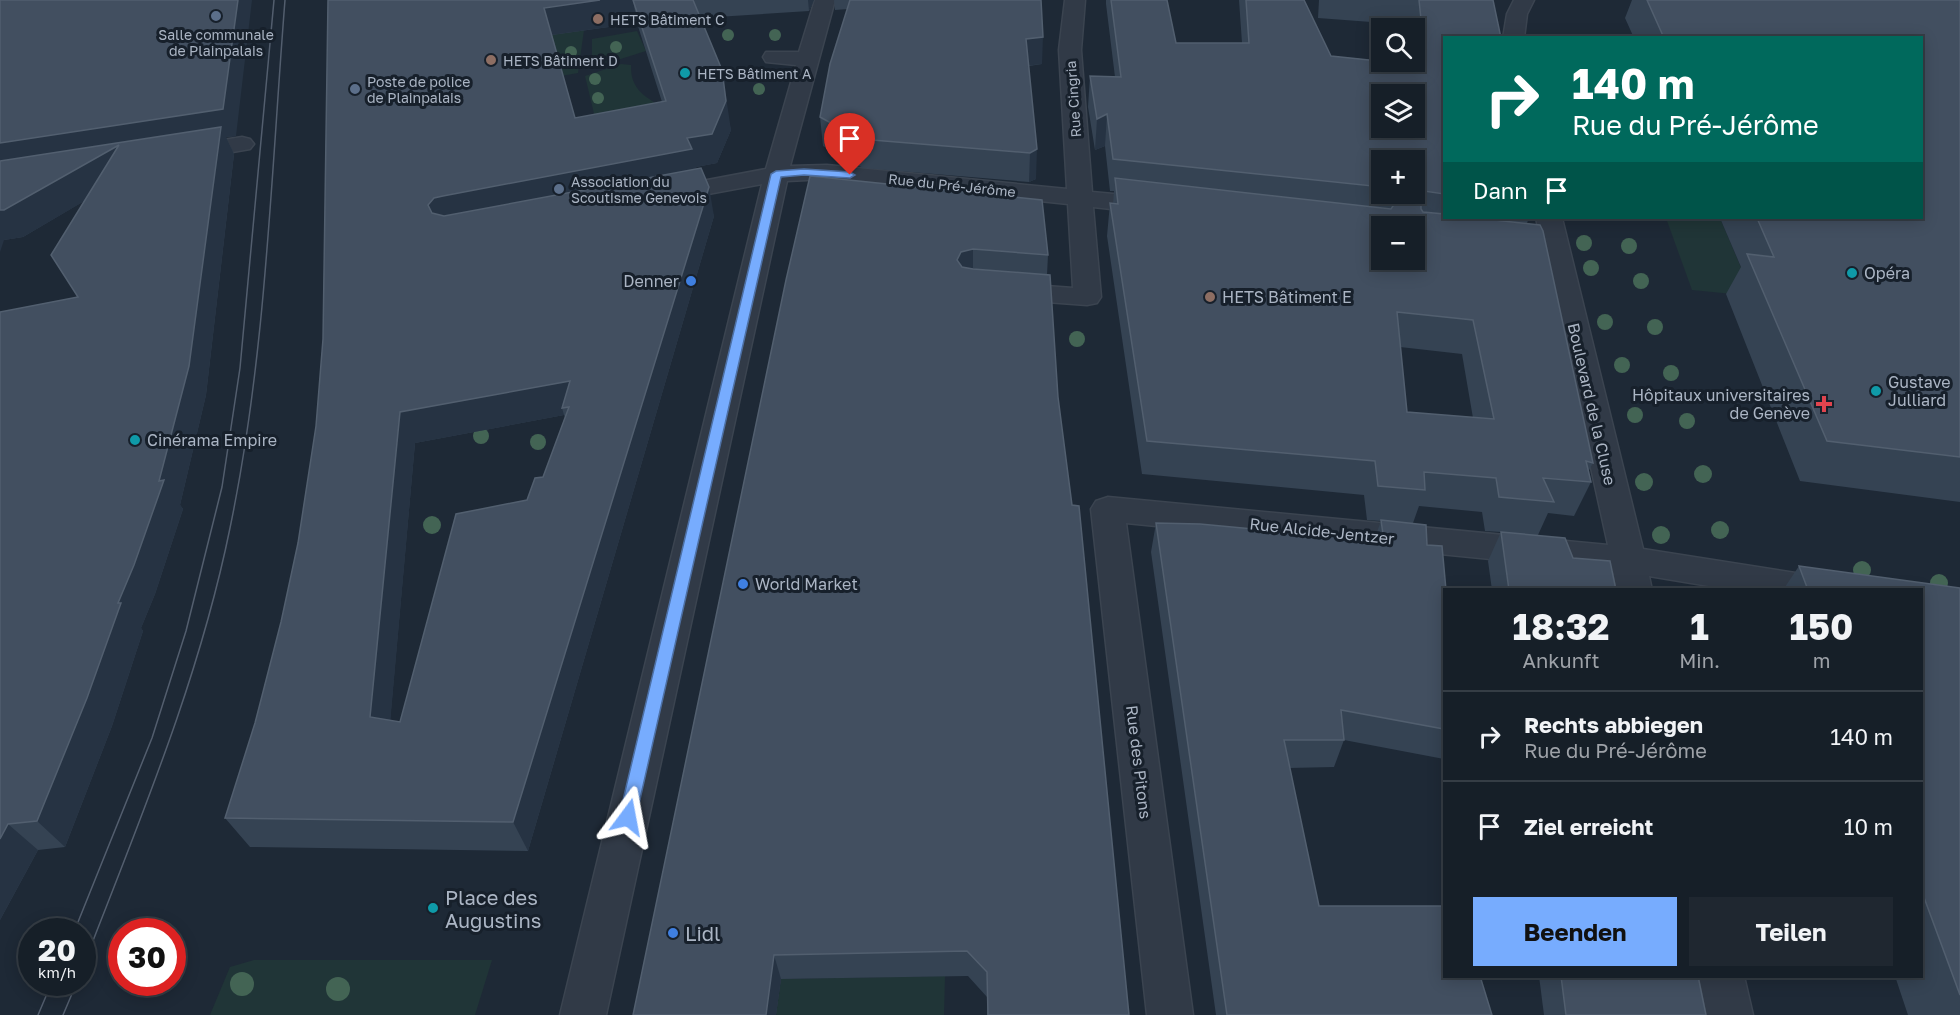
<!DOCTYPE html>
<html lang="de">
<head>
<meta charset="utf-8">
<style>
  :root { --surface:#161f28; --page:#1f2730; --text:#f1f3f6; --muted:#9ea2a8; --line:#353d45; --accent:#77acfe }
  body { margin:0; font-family:"Golos Text",sans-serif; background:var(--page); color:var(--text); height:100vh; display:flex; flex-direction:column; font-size:22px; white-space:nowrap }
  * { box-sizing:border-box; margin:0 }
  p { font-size:20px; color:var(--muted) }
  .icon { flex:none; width:33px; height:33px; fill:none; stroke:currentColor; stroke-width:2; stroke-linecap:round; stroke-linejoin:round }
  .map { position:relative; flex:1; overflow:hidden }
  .side { position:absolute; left:1443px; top:588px; width:480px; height:390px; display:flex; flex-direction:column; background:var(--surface); border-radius:0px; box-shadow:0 3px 15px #0003,0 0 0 2px var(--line) }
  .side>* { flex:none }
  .top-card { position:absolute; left:1443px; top:36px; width:480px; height:183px; border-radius:0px; box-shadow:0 3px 15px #0003,0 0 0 2px var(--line); background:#00695c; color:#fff; overflow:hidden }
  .buttons { position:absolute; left:1371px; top:18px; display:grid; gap:12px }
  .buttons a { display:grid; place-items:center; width:54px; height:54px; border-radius:0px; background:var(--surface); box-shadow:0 3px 15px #0003,0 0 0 2px var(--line); font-size:30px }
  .speed { position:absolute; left:18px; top:918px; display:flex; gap:12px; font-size:30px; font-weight:700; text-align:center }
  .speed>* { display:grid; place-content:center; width:78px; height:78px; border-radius:50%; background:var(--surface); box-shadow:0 3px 15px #0003,0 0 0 2px var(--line); line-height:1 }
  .speed small { font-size:15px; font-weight:400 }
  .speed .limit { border:9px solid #d22; background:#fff; color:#111 }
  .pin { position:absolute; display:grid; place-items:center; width:51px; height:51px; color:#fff; margin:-62px -26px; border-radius:50% 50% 50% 0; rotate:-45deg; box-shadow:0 0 6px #0007 }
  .pin .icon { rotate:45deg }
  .me { position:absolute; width:66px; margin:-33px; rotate:13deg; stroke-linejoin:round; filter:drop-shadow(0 0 4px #0008) }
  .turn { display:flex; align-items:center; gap:21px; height:126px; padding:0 30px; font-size:27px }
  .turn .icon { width:78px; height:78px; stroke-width:2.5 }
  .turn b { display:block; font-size:42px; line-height:51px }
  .then { display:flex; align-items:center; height:57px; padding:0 30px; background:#0003; gap:12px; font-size:22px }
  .eta { display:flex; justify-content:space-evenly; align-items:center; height:102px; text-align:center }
  .eta b { font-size:36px; font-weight:700; line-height:42px }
  .button { display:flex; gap:12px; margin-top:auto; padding:12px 30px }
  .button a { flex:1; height:69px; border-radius:0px; background:var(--accent); color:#111; font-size:24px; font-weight:700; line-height:69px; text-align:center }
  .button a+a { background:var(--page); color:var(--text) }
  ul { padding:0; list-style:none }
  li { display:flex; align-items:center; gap:18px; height:90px; padding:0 30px; border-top:2px solid var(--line) }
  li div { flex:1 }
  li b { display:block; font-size:22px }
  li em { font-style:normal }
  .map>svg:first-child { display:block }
  .green { fill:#203537 }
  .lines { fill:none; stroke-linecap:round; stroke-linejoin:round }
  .minor-casing { stroke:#3b4450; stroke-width:3 }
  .minor { fill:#313a47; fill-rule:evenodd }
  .tram { stroke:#535e6e; stroke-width:1.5 }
  .tree { fill:#436454 }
  .wall { fill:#354353; fill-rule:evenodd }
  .shaded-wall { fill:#263343 }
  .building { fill:#424f60; stroke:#525f6f; stroke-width:1.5; fill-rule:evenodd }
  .route { fill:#77acfe; stroke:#4d70a5; stroke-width:1.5 }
  .service-dot { fill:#5c6f8a; stroke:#17202b; stroke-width:2 }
  .education-dot { fill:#8d6e63; stroke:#17202b; stroke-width:2 }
  .culture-dot { fill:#0f9aa8; stroke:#17202b; stroke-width:2 }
  .shop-dot { fill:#3f7fe0; stroke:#17202b; stroke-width:2 }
  .health-dot { fill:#e0444e; stroke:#17202b; stroke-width:2 }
  .labels { text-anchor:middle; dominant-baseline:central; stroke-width:6; stroke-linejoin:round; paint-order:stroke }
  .far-poi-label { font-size:14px; fill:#abb5c4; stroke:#17202b; text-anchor:start }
  .far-street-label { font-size:14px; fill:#abb5c4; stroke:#17202b }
  .poi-label { font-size:16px; fill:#abb5c4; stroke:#17202b; text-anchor:start }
  .street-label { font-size:16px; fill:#abb5c4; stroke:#17202b }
  .near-poi-label { font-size:20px; fill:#abb5c4; stroke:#17202b; text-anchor:start }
</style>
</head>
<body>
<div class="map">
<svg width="1960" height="1015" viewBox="0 0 1960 1015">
  <rect width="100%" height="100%" fill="#1e2936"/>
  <g class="green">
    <polygon points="584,30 578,73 561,76 550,35"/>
    <polygon points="637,31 646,51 592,68 592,39"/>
    <path d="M621 64 631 65C630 90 646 97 665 109L596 122 585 76Z"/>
    <polygon points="1666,218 1720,218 1753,296 1692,290"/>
    <polygon points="254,960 492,960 475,1015 210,1015 230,967"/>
    <polygon points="945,976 944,1015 776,1015 781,979"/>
  </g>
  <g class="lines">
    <defs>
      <g id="minor">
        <polygon points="815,0 835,0 790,166 827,165 1067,189 1059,50 1065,0 1085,0 1081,50 1092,192 1156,198 1165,201 1169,206 1165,211 1156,214 1093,207 1101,297 1097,303 1087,305 1006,299 996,297 992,291 996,285 1006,283 1073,288 1068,204 827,179 787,181 606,1015 560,1015 762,184 665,202 656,200 653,195 656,190 665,188 766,169 796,65 766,62 763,57 766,52 799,52"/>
        <polygon points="1514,0 1534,0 1527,14 1524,38 1503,38 1507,14"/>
        <polygon points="242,137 250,139 254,144 250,149 186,160 178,158 174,153 178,148 186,146"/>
        <polygon points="1536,218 1562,218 1643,549 1821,577 1833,580 1838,590 1733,590 1649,576 1652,590 1617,590 1613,571 1126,523 1193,1015 1147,1015 1091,509 1096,501 1108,497 1608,545"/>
        <polygon points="1699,976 1744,976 1753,1015 1707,1015"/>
      </g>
    </defs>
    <use href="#minor" class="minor-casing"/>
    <use href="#minor" class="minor"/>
    <g class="tram">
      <polyline points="74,932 152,738 186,631 222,487 240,368 274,0"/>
      <path d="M82 969C138 824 199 681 230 528 266 355 271 176 285 0"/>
      <polyline points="38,1015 52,982"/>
      <polyline points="63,1015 77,982"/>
    </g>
  </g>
  <g class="tree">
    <circle cx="728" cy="35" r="6"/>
    <circle cx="775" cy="35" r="6"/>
    <circle cx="616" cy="47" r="6"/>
    <circle cx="571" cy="52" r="6"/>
    <circle cx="595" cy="79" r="6"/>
    <circle cx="759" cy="89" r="6"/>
    <circle cx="598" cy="98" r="6"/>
    <circle cx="1584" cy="243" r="8"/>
    <circle cx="1629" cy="246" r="8"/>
    <circle cx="1591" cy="268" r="8"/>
    <circle cx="1641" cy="281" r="8"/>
    <circle cx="1605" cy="322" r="8"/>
    <circle cx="1655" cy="327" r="8"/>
    <circle cx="1077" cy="339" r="8"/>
    <circle cx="1622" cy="365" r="8"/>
    <circle cx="1671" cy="373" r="8"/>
    <circle cx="1635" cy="415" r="8"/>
    <circle cx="1687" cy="421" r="8"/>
    <circle cx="481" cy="436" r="8"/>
    <circle cx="538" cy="442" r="8"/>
    <circle cx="1703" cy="474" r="9"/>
    <circle cx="1644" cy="482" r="9"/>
    <circle cx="432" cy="525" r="9"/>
    <circle cx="1720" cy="530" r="9"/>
    <circle cx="1661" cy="535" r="9"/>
    <circle cx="1862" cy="570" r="9"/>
    <circle cx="1939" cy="583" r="9"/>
    <circle cx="242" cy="984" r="12"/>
    <circle cx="338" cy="989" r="12"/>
  </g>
  <g class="wall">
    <polygon points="0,0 236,136 226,137 234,154 206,395 180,505 183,509 155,594 141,628 143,631 112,726 65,847 38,850 0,920 0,312 78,297 84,201 23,237 4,240"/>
    <path d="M328 0H814L809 11 701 18 731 130 717 163 696 167 714 216 528 851 250 847 225 818 255 723 281 622 298 543 316 426 323 339ZM637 23 662 102 575 118 552 35ZM564 415 565 417 543 477 527 500 400 722 390 721 415 443Z"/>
    <polygon points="834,0 1041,0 1042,64 1029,66 1036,179 1029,182 863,168 823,146 820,117 848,9 835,10"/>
    <path d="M1106 0H1167L1176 43H1242L1239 0H1304L1331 56 1415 64 1414 28H1412L1411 25 1318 18 1319 0H1493L1444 38V218H1529L1527 223 1593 463 1588 472 1591 482 1574 516 1548 513 1538 535 1573 558 1616 590H1492L1488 561 1501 532 1485 531 1482 512 1419 506 1413 523 1427 545 1444 590V759L1344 740 1334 767 1289 768 1319 906 1492 1015H1216L1151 552 1156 523 1374 540 1381 521 1367 520 1364 495 1142 474 1107 236 1110 203 1113 204 1114 191H1110L1105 146 1095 150 1088 107 1090 76 1115 77 1106 4ZM1382 160 1414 194H1382ZM1400 347 1462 354 1473 418 1407 412Z"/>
    <polygon points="1632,0 1960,0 1960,502 1800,481 1726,294 1741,267 1720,218 1922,218 1922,38 1634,38 1625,18"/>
    <polygon points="1042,200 1048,255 1047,275 1058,397 1129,1015 987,1015 987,997 968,976 781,979 776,1015 633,1015 786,280"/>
    <polygon points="1799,566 1960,588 1960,1015 1908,1015 1895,976 1922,976 1922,590 1783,590"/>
    <polygon points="1539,976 1698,976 1706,1015 1544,1015"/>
  </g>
  <g class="shaded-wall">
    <polygon points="238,0 252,0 236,136 226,137 234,154 206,395 180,505 183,509 155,594 141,628 143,631 112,726 65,847 37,821 118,603 159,481 134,172 23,237 4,240 0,252 0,143"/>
    <polygon points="600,0 633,0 637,23 551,35 544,8"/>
    <polygon points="808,0 814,0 809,11"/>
    <polygon points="1043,37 1042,64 1025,66 1026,39"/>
    <polygon points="722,70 731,130 717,163 696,167 698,179 439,235 428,205 434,198 687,138"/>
    <polygon points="1107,114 1105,146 1095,150 1097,119"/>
    <polygon points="1037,149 1036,179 1029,182 1030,153"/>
    <polygon points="709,187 714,216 528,851 513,822"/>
    <polygon points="973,249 973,278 961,281 957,260 961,252"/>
    <polygon points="570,381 562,408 564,415 415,443 388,747 370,717 400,412"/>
    <polygon points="8,824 38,850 0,920 0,839"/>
    <polygon points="774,955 781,979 776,1015 766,1015"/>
  </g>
  <g class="building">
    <polygon points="0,0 238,0 223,109 0,143"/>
    <path d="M328 0H600L544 8 575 118 666 101 633 0H693L722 70 726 101 712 134 687 138 692 149 443 196 434 198 428 205 432 213 444 216 701 168 709 187 513 822 225 818 255 723 281 622 298 543 316 426 323 339ZM570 381 562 408 569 407 543 477 535 478 527 500 456 514 400 722 370 717 400 412Z"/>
    <polygon points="850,0 1041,0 1043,37 1026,39 1037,149 1030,153 860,139 820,117 830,64"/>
    <path d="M1111 0H1167L1176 43H1249L1246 0H1304L1331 56 1426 66 1419 0H1493L1501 38H1444V194L1424 191 1421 194V209L1423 212 1444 214V218H1476L1540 225 1543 231 1593 463 1586 461 1591 482 1543 478 1554 502 1499 497 1496 478 1424 472 1425 490 1378 486 1375 461 1147 441 1110 203 1118 204 1115 178 1391 209 1393 206V196L1403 194H1402H1414V160H1382V187L1113 159 1107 114 1097 119 1090 76 1121 77ZM1382 94H1414V128H1382ZM1382 226H1414V260H1382ZM1397 312 1473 320 1494 419 1407 412Z"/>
    <polygon points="1647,0 1960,0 1960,457 1827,441 1747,254 1774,257 1757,218 1922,218 1922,38 1664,38"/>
    <polygon points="221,127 189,366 159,481 164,480 134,565 118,603 121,603 87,698 37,821 8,824 0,839 0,312 78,297 51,255 119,145 4,210 0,210 0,161"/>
    <polygon points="810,176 1042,200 1048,255 973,249 961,252 957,260 962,267 973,269 1050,275 1058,397 1072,505 1079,506 1129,1015 988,1015 987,972 967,951 774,955 766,1015 633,1015 786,280"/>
    <polygon points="1381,520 1426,525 1427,545 1442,546 1446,590 1444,590 1444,729 1341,710 1344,740 1284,740 1319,906 1444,906 1444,976 1480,976 1492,1015 1227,1015 1156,523 1200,524 1384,541"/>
    <polygon points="1501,532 1565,538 1573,558 1610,561 1616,590 1509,590"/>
    <polygon points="1799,566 1960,588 1960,995 1922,892 1922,590 1808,590"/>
    <polygon points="1561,976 1698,976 1706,1015 1566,1015"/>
  </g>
  <polygon class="route" points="804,169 850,172 855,175 850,178 804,175 781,177 636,817 634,823 628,825 622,823 619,817 771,174 776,171"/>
  <g class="service-dot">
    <circle cx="216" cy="16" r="6"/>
    <circle cx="355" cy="89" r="6"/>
    <circle cx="559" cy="189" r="6"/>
  </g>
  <g class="education-dot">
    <circle cx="598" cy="19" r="6"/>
    <circle cx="491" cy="60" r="6"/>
    <circle cx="1210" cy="297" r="6"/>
  </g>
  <g class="culture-dot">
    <circle cx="685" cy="73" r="6"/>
    <circle cx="1852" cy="273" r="6"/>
    <circle cx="1876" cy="391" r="6"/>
    <circle cx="135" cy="440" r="6"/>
    <circle cx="433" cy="908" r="6"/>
  </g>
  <g class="shop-dot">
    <circle cx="691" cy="281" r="6"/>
    <circle cx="743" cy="584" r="6"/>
    <circle cx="673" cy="933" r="6"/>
  </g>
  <path class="health-dot" d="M1821 395h6v6h6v6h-6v6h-6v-6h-6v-6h6z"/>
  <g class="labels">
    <g class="far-poi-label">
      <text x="610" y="19">HETS Bâtiment C</text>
      <text x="216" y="34" text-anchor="middle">Salle communale<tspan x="216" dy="16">de Plainpalais</tspan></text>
      <text x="503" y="60">HETS Bâtiment D</text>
      <text x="697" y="73">HETS Bâtiment A</text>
      <text x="367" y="81">Poste de police<tspan x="367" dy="16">de Plainpalais</tspan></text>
      <text x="571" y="181">Association du<tspan x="571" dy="16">Scoutisme Genevois</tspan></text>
    </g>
    <g class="far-street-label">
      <text transform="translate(1073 99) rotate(-94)">Rue Cingria</text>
      <text transform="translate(952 185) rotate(6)">Rue du Pré-Jérôme</text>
    </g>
    <g class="poi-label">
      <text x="1864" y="273">Opéra</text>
      <text x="679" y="281" text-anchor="end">Denner</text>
      <text x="1222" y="297">HETS Bâtiment E</text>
      <text x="1888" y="382">Gustave<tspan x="1888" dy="18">Julliard</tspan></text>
      <text x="1810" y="395" text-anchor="end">Hôpitaux universitaires<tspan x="1810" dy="18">de Genève</tspan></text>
      <text x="147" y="440">Cinérama Empire</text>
      <text x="755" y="584">World Market</text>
    </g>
    <g class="street-label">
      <text transform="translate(1592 404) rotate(77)">Boulevard de la Cluse</text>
      <text transform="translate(1322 531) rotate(6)">Rue Alcide-Jentzer</text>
      <text transform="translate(1139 762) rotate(83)">Rue des Pitons</text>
    </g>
    <g class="near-poi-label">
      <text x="445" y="897">Place des<tspan x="445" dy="23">Augustins</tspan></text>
      <text x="685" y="933">Lidl</text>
    </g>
  </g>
</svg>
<div class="buttons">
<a><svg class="icon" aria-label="search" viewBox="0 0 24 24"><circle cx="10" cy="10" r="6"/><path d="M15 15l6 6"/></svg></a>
<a><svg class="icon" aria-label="layers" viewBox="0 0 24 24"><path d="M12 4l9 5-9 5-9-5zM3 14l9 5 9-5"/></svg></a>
<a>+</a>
<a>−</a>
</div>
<div class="speed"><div>20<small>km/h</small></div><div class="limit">30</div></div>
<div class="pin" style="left:850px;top:175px;background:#d93025"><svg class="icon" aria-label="arrive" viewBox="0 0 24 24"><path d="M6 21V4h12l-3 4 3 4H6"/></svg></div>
<svg class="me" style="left:628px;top:817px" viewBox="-20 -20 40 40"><path d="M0-17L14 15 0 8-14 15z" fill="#77acfe" stroke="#fff" stroke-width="4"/></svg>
<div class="top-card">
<div class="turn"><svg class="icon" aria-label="right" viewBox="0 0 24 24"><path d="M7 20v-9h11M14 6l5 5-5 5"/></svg><div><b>140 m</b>Rue du Pré-Jérôme</div></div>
<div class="then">Dann<svg class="icon" aria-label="arrive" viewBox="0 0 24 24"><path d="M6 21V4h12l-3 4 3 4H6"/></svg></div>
</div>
<section class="side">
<div class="eta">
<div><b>18:32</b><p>Ankunft</p></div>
<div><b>1</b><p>Min.</p></div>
<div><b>150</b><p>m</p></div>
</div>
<ul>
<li><svg class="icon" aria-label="right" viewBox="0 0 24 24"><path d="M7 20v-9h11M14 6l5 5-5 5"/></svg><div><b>Rechts abbiegen</b><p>Rue du Pré-Jérôme</p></div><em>140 m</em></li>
<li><svg class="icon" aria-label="arrive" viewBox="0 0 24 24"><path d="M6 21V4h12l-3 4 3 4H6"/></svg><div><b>Ziel erreicht</b></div><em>10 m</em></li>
</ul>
<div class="button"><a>Beenden</a><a>Teilen</a></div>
</section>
</div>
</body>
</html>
